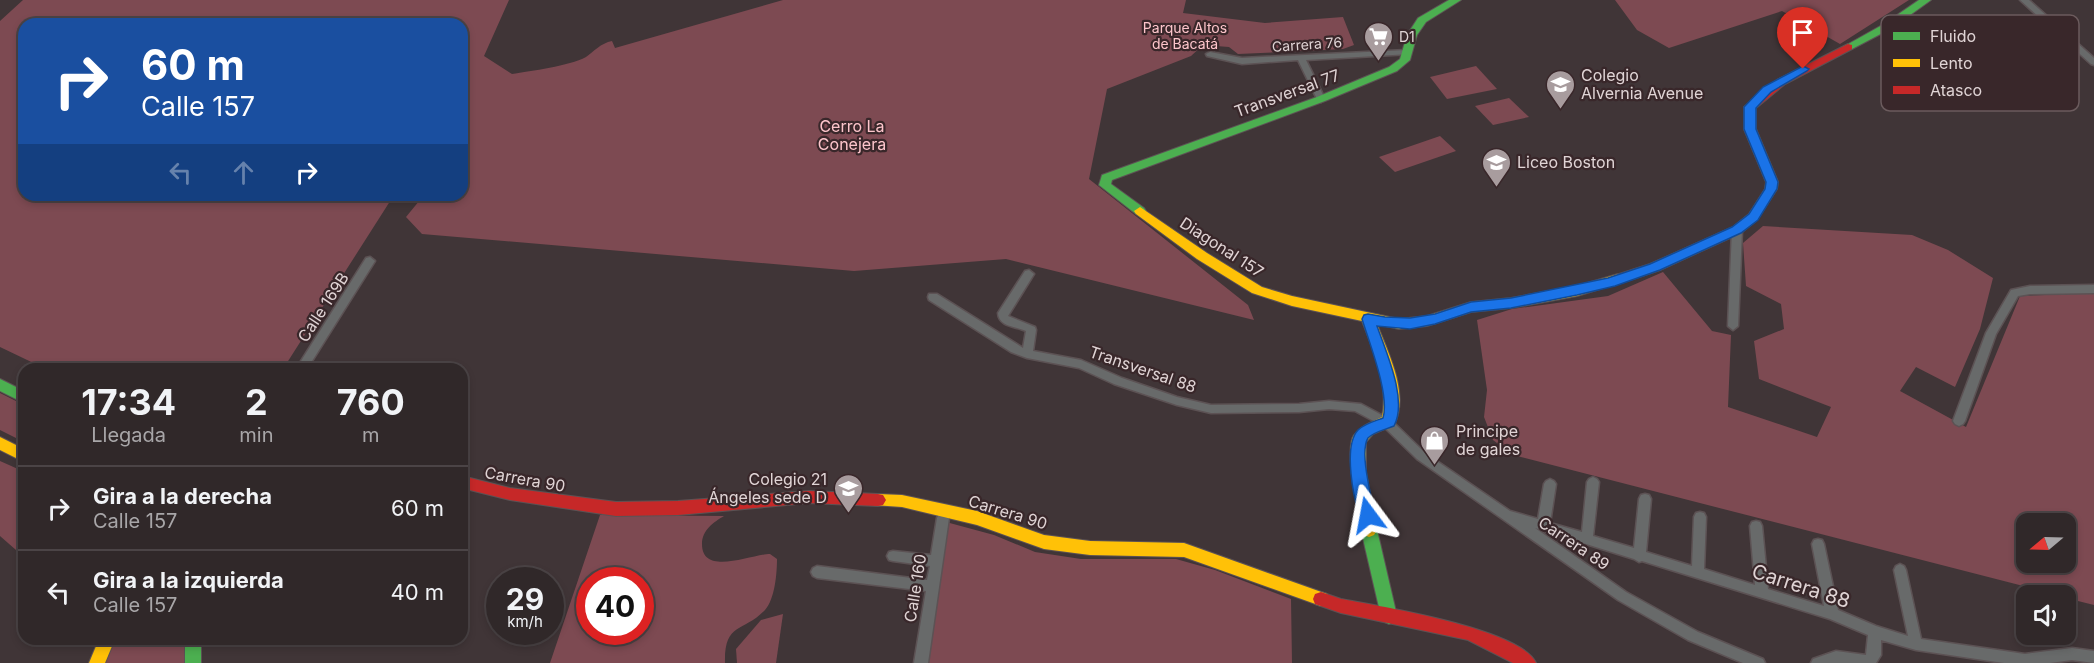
<!DOCTYPE html>
<html lang="es">
<head>
<meta charset="utf-8">
<style>
  :root { --surface:#302829; --page:#383031; --text:#f1f3f6; --muted:#a8a6a8; --line:#4b4446 }
  body { margin:0; font-family:Inter,sans-serif; background:var(--page); color:var(--text); height:100vh; display:flex; flex-direction:column; font-size:22px; white-space:nowrap }
  * { box-sizing:border-box; margin:0 }
  p { font-size:20px; color:var(--muted) }
  .icon { flex:none; width:33px; height:33px; fill:none; stroke:currentColor; stroke-width:2; stroke-linecap:round; stroke-linejoin:round }
  .map { position:relative; flex:1; overflow:hidden }
  .details { position:absolute; left:18px; top:363px; width:450px; height:282px; display:flex; flex-direction:column; background:var(--surface); border-radius:18px; box-shadow:0 3px 9px #0003,0 0 0 2px var(--line) }
  .details>* { flex:none }
  .banner { position:absolute; left:18px; top:18px; width:450px; height:183px; border-radius:18px; box-shadow:0 3px 9px #0003,0 0 0 2px var(--line); background:#1a4fa0; color:#fff; overflow:hidden }
  .needle { width:39px; rotate:251deg }
  .buttons { position:absolute; left:2016px; top:513px; display:grid; gap:12px }
  .buttons a { display:grid; place-items:center; width:60px; height:60px; border-radius:12px; background:var(--surface); box-shadow:0 3px 9px #0003,0 0 0 2px var(--line); font-size:30px }
  .speed { position:absolute; left:486px; top:567px; display:flex; gap:12px; font-size:30px; font-weight:700; text-align:center }
  .speed>* { display:grid; place-content:center; width:78px; height:78px; border-radius:50%; background:var(--surface); box-shadow:0 3px 9px #0003,0 0 0 2px var(--line); line-height:1 }
  .speed small { font-size:15px; font-weight:400 }
  .speed .limit { border:9px solid #d22; background:#fff; color:#111 }
  .pin { position:absolute; display:grid; place-items:center; width:51px; height:51px; color:#fff; margin:-62px -26px; border-radius:50% 50% 50% 0; rotate:-45deg; box-shadow:0 0 6px #0007 }
  .pin .icon { rotate:45deg }
  .me { position:absolute; width:66px; margin:-33px; rotate:347deg; stroke-linejoin:round; filter:drop-shadow(0 0 4px #0008) }
  .turn { display:flex; align-items:center; gap:21px; height:126px; padding:0 24px; font-size:27px }
  .turn .icon { width:78px; height:78px; stroke-width:2.5 }
  .turn b { display:block; font-size:42px; line-height:51px }
  .lanes { display:flex; align-items:center; height:57px; padding:0 24px; background:#0003; justify-content:center; gap:30px; direction:ltr }
  .lanes .off { opacity:.35 }
  .eta { display:flex; justify-content:space-evenly; align-items:center; height:102px; text-align:center }
  .eta b { font-size:36px; font-weight:700; line-height:42px }
  ul { padding:0; list-style:none }
  li { display:flex; align-items:center; gap:18px; height:84px; padding:0 24px; border-top:2px solid var(--line) }
  li div { flex:1 }
  li b { display:block; font-size:22px }
  li em { font-style:normal }
  .map>svg:first-child { display:block }
  .green { fill:#7d4a52; fill-rule:evenodd }
  .lines { fill:none; stroke-linecap:round; stroke-linejoin:round }
  .street-casing { stroke:#5c5254; stroke-width:3 }
  .fast-casing { stroke:#5c5254; stroke-width:2 }
  .slow-casing { stroke:#5c5254; stroke-width:2 }
  .jam-casing { stroke:#5c5254; stroke-width:2 }
  .street { fill:#686a6a; fill-rule:evenodd }
  .fast { fill:#4caf50; fill-rule:evenodd }
  .slow { fill:#ffc107; fill-rule:evenodd }
  .jam { fill:#c62828; fill-rule:evenodd }
  .route { fill:#1a73e8; stroke:#114b97; stroke-width:1.5 }
  .labels { text-anchor:middle; dominant-baseline:central; stroke-width:4.5; stroke-linejoin:round; paint-order:stroke }
  .far-park-label { font-size:14px; fill:#fdc5cb; stroke:#39272a }
  .far-poi-label { font-size:14px; fill:#e0d4d5; stroke:#39272a; text-anchor:start }
  .far-street-label { font-size:14px; fill:#e0d4d5; stroke:#39272a }
  .poi-label { font-size:16px; fill:#e0d4d5; stroke:#39272a; text-anchor:start }
  .street-label { font-size:16px; fill:#e0d4d5; stroke:#39272a }
  .park-label { font-size:16px; fill:#fdc5cb; stroke:#39272a }
  .near-street-label { font-size:20px; fill:#e0d4d5; stroke:#39272a }
  .key { fill:#39272a; stroke:#6b5b5d; stroke-width:1.5 }
  .key-label { font-size:16px; fill:#e0d4d5 }
</style>
</head>
<body>
<div class="map">
<svg width="2094" height="663" viewBox="0 0 2094 663">
  <rect width="100%" height="100%" fill="#403537"/>
  <g class="green">
    <path d="M23 0H509L484 56 512 74C531 71 569 66 586 57 593 52 601 43 612 41L615 48 783 0H1186L1183 13 1265 23 1343 17 1354 45 1343 49 1238 54 1229 47 1203 45 1191 56 1107 89 1089 179 1248 305 1254 320 1006 259 854 271 422 234 406 217 424 195H462V24H24V195H394L283 369H46L0 347V21Z"/>
    <polygon points="1615,0 1909,0 1840,44 1782,11 1669,48 1637,30"/>
    <polygon points="1476,66 1497,89 1447,99 1430,77"/>
    <polygon points="1509,98 1529,117 1493,125 1475,106"/>
    <polygon points="1440,136 1456,151 1395,172 1379,157"/>
    <path d="M1763 226 1912 235 1948 250 1993 278 1980 329 1955 387 1916 367 1900 391 1966 427 2020 296 2094 293V605L2066 598V596L2058 595 1513 455 1493 440 1484 417 1487 390 1477 320 1512 309 1608 296 1663 272 1712 331 1731 335 1728 407 1817 437 1831 407 1759 379 1754 341 1784 329 1781 304 1746 286 1743 243ZM2026 524H2066V562H2026Z"/>
    <polygon points="0,393 24,405 24,442 0,430"/>
    <polygon points="0,461 18,469 24,478 24,557 0,536"/>
    <path d="M600 515 724 516C714 522 702 530 702 544 702 577 752 554 770 554L777 559C777 573 775 599 765 610 743 633 724 622 725 663H550ZM590 580H640V632H590Z"/>
    <polygon points="946,522 994,535 1035,552 1081,559 1176,559 1215,570 1291,599 1292,663 928,663"/>
    <polygon points="783,614 776,663 737,663 736,649 761,620"/>
    <polygon points="115,639 187,639 185,663 104,663"/>
  </g>
  <g class="lines">
    <defs>
      <g id="street">
        <polygon points="2020,0 2029,0 2094,58 2094,65 2091,64"/>
        <polygon points="1407,50 1410,50 1410,54 1306,60 1325,99 1321,102 1317,99 1298,60 1242,64 1207,56 1206,54 1210,52 1242,58"/>
        <polygon points="1737,227 1742,230 1738,326 1733,330 1728,326 1732,230"/>
        <polygon points="370,257 375,261 307,369 296,369 366,258"/>
        <path d="M1029 270 1034 274 1008 316 1035 327 1036 330 1033 351 1081 360 1122 378 1177 397 1211 405 1299 404 1329 401 1361 404 1391 420 1425 453 1510 511 1538 519 1544 484 1546 481 1550 479 1554 481 1556 484 1550 523 1582 532 1587 482 1589 479 1593 477 1597 479 1599 482 1593 536 1634 548 1639 499 1641 495 1645 494 1649 495 1651 499 1646 552 1692 566 1694 517 1696 513 1700 512 1704 513 1706 517 1704 569 1755 585 1750 526 1752 522 1756 521 1760 522 1762 526 1768 589 1824 606 1812 544 1814 540 1818 539 1822 540 1824 544 1838 610 1876 626 1908 636 1894 570 1896 566 1900 564 1904 566 1906 570 1921 639 2025 654 2072 648 2094 651V663L2072 660 2050 663H2004L1916 650 1881 640V655L1876 663H1811L1813 659 1836 651 1866 655 1868 635 1830 619 1642 561 1639 562 1634 559 1535 528 1626 592 1698 632 1763 659 1765 663H1743L1688 640 1618 600 1417 459 1383 426 1355 411 1329 409 1299 412 1211 413 1177 405 1114 384 1079 368 1027 358 1011 352 929 300 928 297 929 294H937L1023 348 1026 331C1015 326 999 327 998 313L1025 271Z"/>
        <polygon points="2094,285 2094,293 2030,294 2018,296 1996,334 1965,421 1963,424 1959,426 1955,424 1953,421 1986,333 2011,290 2030,286"/>
        <polygon points="943,513 947,514 949,518 928,663 914,663 926,591 817,578 813,576 811,572 813,568 817,566 927,580 930,566 893,561 889,560 887,556 889,552 893,551 931,555 937,518 939,514"/>
      </g>
      <g id="fast">
        <polygon points="1449,0 1461,0 1426,22 1417,35 1410,60 1397,71 1325,101 1112,180 1111,184 1144,208 1146,211 1144,214 1136,214 1099,185 1102,175 1317,97 1389,67 1400,59 1407,35 1418,18"/>
        <polygon points="1919,0 1931,0 1892,28 1852,49 1844,49 1843,47 1884,24"/>
        <polygon points="0,379 24,391 24,403 0,391"/>
        <polygon points="1369,523 1374,525 1377,530 1397,616 1395,621 1389,624 1383,621 1381,616 1361,530 1364,525"/>
        <rect x="185" y="639" width="16" height="24"/>
      </g>
      <g id="slow">
        <path d="M1140 207 1207 253 1262 287 1292 296 1399 319 1427 316 1471 302 1511 298 1577 286 1618 274 1624 279 1623 282 1577 296 1511 308 1471 312 1427 326 1399 329 1377 324C1388 353 1410 394 1394 425L1373 434 1366 442V473L1377 530 1374 535 1369 537 1364 535 1361 530C1358 511 1344 449 1354 435 1362 425 1372 422 1382 417 1389 384 1374 352 1362 321L1292 306 1252 293 1197 259 1136 214 1134 211Z"/>
        <polygon points="0,437 24,449 24,462 0,450"/>
        <polygon points="878,494 902,495 977,511 1044,535 1090,541 1184,543 1327,594 1329,599 1327,604 1321,606 1184,557 1090,555 1044,549 977,525 902,507 873,505 870,500 873,495"/>
        <polygon points="99,639 115,639 105,663 89,663"/>
      </g>
      <g id="jam">
        <polygon points="1848,44 1852,45 1852,49 1785,84 1756,108 1756,129 1778,182 1777,189 1757,220 1741,233 1660,270 1618,284 1613,282 1612,279 1613,276 1650,264 1733,227 1749,214 1765,189 1766,182 1744,129 1744,107 1777,80"/>
        <polygon points="462,476 510,488 616,502 678,501 809,491 878,494 883,495 886,500 883,505 878,506 809,503 678,515 616,516 510,500 462,488"/>
        <path d="M1321 592 1341 599C1379 606 1521 629 1536 663H1513L1468 640 1341 613 1315 604 1313 599 1315 594Z"/>
      </g>
    </defs>
    <use href="#street" class="street-casing"/>
    <use href="#fast" class="fast-casing"/>
    <use href="#slow" class="slow-casing"/>
    <use href="#jam" class="jam-casing"/>
    <use href="#street" class="street"/>
    <use href="#fast" class="fast"/>
    <use href="#slow" class="slow"/>
    <use href="#jam" class="jam"/>
  </g>
  <path class="route" d="M1803 66 1809 69 1807 71 1771 92 1756 108V129L1778 182 1777 189 1758 220 1741 233 1660 270 1615 286 1577 295 1511 308 1471 312 1435 324 1410 329 1377 326C1386 352 1408 400 1394 426 1387 429 1373 432 1368 438 1359 453 1372 498 1375 515L1373 520 1368 522 1362 520C1353 501 1343 446 1358 430 1364 424 1375 421 1383 418 1390 395 1369 342 1362 319L1364 315 1368 314 1385 317 1410 318 1435 314 1471 302 1511 298 1608 278 1650 264 1732 227 1749 214 1765 189 1766 182 1744 129V107L1763 87Z"/>
  <defs>
    <symbol id="supermarket-pin" viewBox="-11 -11 22 30"><path d="M0 17L-7.5 6A9.5 9.5 0 1 1 7.5 6Z" fill="#a89c9e" stroke="#39272a"/><path d="M-6-5.5h2.5l.6 2H6L4.5 2H-2.5L-4.4-4H-6ZM-1.5 3.2a1.3 1.3 0 1 0 .1 0ZM3 3.2a1.3 1.3 0 1 0 .1 0Z" fill="#fff"/></symbol>
    <symbol id="school-pin" viewBox="-11 -11 22 30"><path d="M0 17L-7.5 6A9.5 9.5 0 1 1 7.5 6Z" fill="#a89c9e" stroke="#39272a"/><path d="M0-5L7-2L0 1L-7-2ZM-4 1L0 2.5L4 1V4Q0 6-4 4Z" fill="#fff"/></symbol>
    <symbol id="shop-pin" viewBox="-11 -11 22 30"><path d="M0 17L-7.5 6A9.5 9.5 0 1 1 7.5 6Z" fill="#a89c9e" stroke="#39272a"/><path d="M-5-2.5h2.3a2.7 3.5 0 0 1 5.4 0H5L5.5 6h-11ZM-1.5-2.5h3a1.5 2.3 0 0 0-3 0Z" fill="#fff"/></symbol>
  </defs>
  <g fill-rule="evenodd">
    <use href="#supermarket-pin" x="1362" y="20" width="33" height="45"/>
    <use href="#school-pin" x="1544" y="68" width="33" height="45"/>
    <use href="#school-pin" x="1480" y="146" width="33" height="45"/>
    <use href="#shop-pin" x="1418" y="424" width="33" height="45"/>
    <use href="#school-pin" x="832" y="472" width="33" height="45"/>
  </g>
  <g class="labels">
    <g class="far-park-label">
      <text x="1185" y="27">Parque Altos<tspan x="1185" dy="16">de Bacatá</tspan></text>
    </g>
    <g class="far-poi-label">
      <text x="1399" y="36">D1</text>
    </g>
    <g class="far-street-label">
      <text transform="translate(1307 44) rotate(-4)">Carrera 76</text>
    </g>
    <g class="poi-label">
      <text x="1581" y="75">Colegio<tspan x="1581" dy="18">Alvernia Avenue</tspan></text>
      <text x="1517" y="162">Liceo Boston</text>
      <text x="1456" y="431">Principe<tspan x="1456" dy="18">de gales</tspan></text>
      <text x="827" y="479" text-anchor="end">Colegio 21<tspan x="827" dy="18">Ángeles sede D</tspan></text>
    </g>
    <g class="street-label">
      <text transform="translate(1287 93) rotate(-20)">Transversal 77</text>
      <text transform="translate(1222 247) rotate(33)">Diagonal 157</text>
      <text transform="translate(323 307) rotate(-57)">Calle 169B</text>
      <text transform="translate(1143 369) rotate(19)">Transversal 88</text>
      <text transform="translate(525 479) rotate(10)">Carrera 90</text>
      <text transform="translate(1008 512) rotate(17)">Carrera 90</text>
      <text transform="translate(1574 543) rotate(34)">Carrera 89</text>
      <text transform="translate(915 588) rotate(-81)">Calle 160</text>
    </g>
    <g class="park-label">
      <text x="852" y="126">Cerro La<tspan x="852" dy="18">Conejera</tspan></text>
    </g>
    <g class="near-street-label">
      <text transform="translate(1801 586) rotate(18)">Carrera 88</text>
    </g>
  </g>
  <rect x="1881" y="15" width="198" height="96" rx="9" class="key"/>
  <rect x="1893" y="32" width="27" height="8" fill="#4caf50"/>
  <rect x="1893" y="59" width="27" height="8" fill="#ffc107"/>
  <rect x="1893" y="86" width="27" height="8" fill="#c62828"/>
  <g class="key-label">
    <text x="1930" y="42">Fluido</text>
    <text x="1930" y="69">Lento</text>
    <text x="1930" y="96">Atasco</text>
  </g>
</svg>
<div class="buttons">
<a><svg class="needle" viewBox="-14 -14 28 28"><path d="M0-13l5 13h-10z" fill="#e53935"/><path d="M0 13l5-13h-10z" fill="#a8a6a8"/></svg></a>
<a><svg class="icon" aria-label="sound" viewBox="0 0 24 24"><path d="M4 9h4l5-4v14l-5-4H4zM17 9q2 3 0 6"/></svg></a>
</div>
<div class="speed"><div>29<small>km/h</small></div><div class="limit">40</div></div>
<div class="pin" style="left:1803px;top:69px;background:#d93025"><svg class="icon" aria-label="arrive" viewBox="0 0 24 24"><path d="M6 21V4h12l-3 4 3 4H6"/></svg></div>
<svg class="me" style="left:1368px;top:515px" viewBox="-20 -20 40 40"><path d="M0-17L14 15 0 8-14 15z" fill="#1a73e8" stroke="#fff" stroke-width="4"/></svg>
<div class="banner">
<div class="turn"><svg class="icon" aria-label="right" viewBox="0 0 24 24"><path d="M7 20v-9h11M14 6l5 5-5 5"/></svg><div><b>60 m</b>Calle 157</div></div>
<div class="lanes"><svg class="icon off" aria-label="left" viewBox="0 0 24 24"><path d="M17 20v-9H6M10 6l-5 5 5 5"/></svg><svg class="icon off" aria-label="ahead" viewBox="0 0 24 24"><path d="M12 20V5M6 11l6-6 6 6"/></svg><svg class="icon" aria-label="right" viewBox="0 0 24 24"><path d="M7 20v-9h11M14 6l5 5-5 5"/></svg></div>
</div>
<section class="details">
<div class="eta">
<div><b>17:34</b><p>Llegada</p></div>
<div><b>2</b><p>min</p></div>
<div><b>760</b><p>m</p></div>
</div>
<ul>
<li><svg class="icon" aria-label="right" viewBox="0 0 24 24"><path d="M7 20v-9h11M14 6l5 5-5 5"/></svg><div><b>Gira a la derecha</b><p>Calle 157</p></div><em>60 m</em></li>
<li><svg class="icon" aria-label="left" viewBox="0 0 24 24"><path d="M17 20v-9H6M10 6l-5 5 5 5"/></svg><div><b>Gira a la izquierda</b><p>Calle 157</p></div><em>40 m</em></li>
</ul>
</section>
</div>
</body>
</html>
